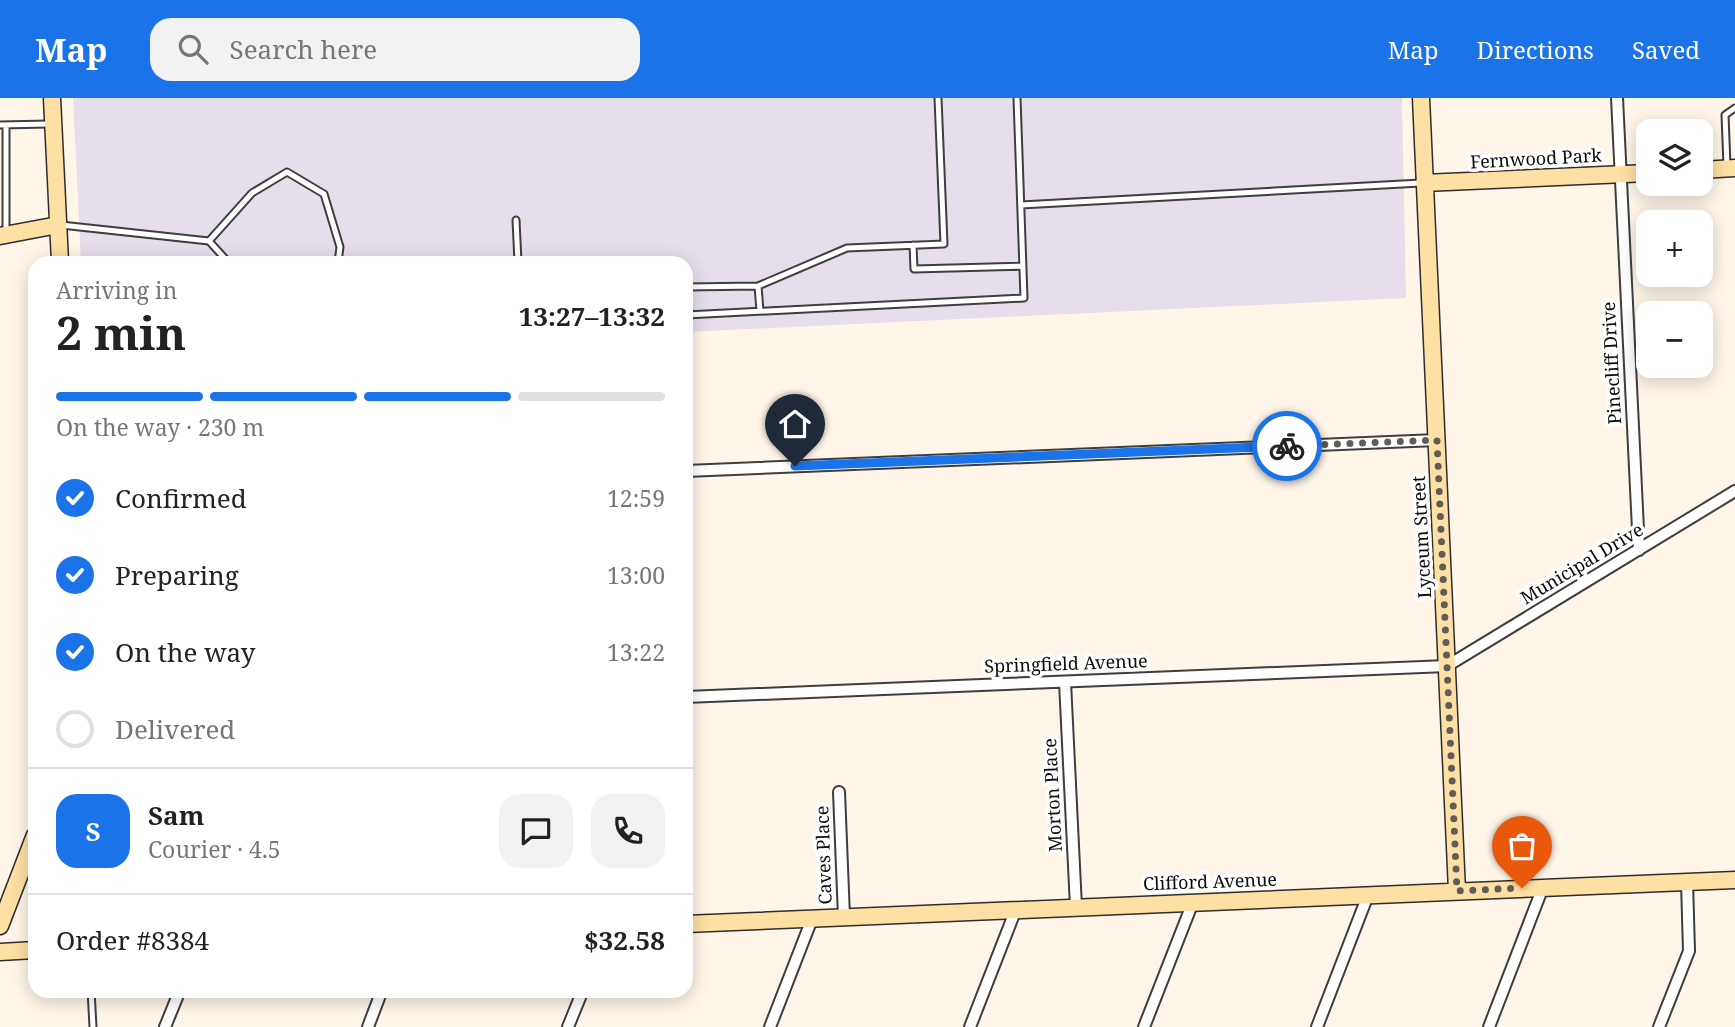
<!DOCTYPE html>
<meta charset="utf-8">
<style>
body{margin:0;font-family:"Noto Serif",serif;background:#f2f2f2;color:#222;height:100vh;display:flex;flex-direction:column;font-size:26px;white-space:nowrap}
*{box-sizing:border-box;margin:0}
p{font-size:23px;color:#767676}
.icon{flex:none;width:38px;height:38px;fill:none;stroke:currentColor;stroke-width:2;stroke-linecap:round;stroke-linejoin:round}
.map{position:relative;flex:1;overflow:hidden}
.sheet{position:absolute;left:28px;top:158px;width:665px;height:742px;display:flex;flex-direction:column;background:#fff;border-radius:21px;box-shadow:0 4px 18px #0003}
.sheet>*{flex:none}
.buttons{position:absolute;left:1636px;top:21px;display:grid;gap:14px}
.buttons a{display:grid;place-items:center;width:77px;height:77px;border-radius:14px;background:#fff;box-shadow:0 4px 18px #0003;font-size:35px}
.pin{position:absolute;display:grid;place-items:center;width:60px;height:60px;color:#fff;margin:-72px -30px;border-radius:50% 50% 50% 0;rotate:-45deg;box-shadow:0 0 7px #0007}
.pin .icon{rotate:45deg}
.courier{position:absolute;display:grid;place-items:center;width:70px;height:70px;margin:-35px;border:5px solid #1a73e8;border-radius:50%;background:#fff;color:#222;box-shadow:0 2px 9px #0007}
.headline em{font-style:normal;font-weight:700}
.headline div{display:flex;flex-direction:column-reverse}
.headline{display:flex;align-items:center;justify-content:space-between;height:119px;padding:0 28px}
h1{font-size:46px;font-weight:700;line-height:52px}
.bar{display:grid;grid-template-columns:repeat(4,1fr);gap:10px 7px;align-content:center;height:84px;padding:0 28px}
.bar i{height:9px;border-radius:5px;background:#e0e0e0}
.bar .selected{background:#1a73e8}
.bar p{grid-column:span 4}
.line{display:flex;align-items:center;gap:18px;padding:0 28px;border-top:2px solid #e0e0e0}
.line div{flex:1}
.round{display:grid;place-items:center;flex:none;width:74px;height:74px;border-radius:21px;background:#f2f2f2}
ol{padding:0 28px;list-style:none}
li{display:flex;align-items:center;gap:21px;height:77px}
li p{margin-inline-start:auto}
li .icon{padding:7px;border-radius:50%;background:#1a73e8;color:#fff;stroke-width:4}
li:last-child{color:#767676}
li i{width:38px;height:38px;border:4px solid #e0e0e0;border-radius:50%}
header{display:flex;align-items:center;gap:42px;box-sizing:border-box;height:98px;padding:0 35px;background:#1a73e8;color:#fff}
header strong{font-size:33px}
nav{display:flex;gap:38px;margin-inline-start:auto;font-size:24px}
.search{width:490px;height:63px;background:#f2f2f2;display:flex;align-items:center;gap:18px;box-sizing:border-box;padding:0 24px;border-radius:21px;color:#767676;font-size:26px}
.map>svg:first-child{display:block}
.industrial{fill:#e7deeb}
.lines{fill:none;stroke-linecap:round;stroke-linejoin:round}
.lane-casing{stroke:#3e3e3e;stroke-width:9}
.street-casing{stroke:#3e3e3e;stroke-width:14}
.secondary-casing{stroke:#2d2d2d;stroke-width:19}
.lane{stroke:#fff;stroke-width:5}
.street{stroke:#fff;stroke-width:10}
.secondary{stroke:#ffe0a4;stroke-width:16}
.done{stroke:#605d59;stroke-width:7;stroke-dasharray:0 12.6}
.route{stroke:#1a73e8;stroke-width:9}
.labels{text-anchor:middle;stroke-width:7;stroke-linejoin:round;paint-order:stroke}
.street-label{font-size:18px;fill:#0b0b0b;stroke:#fff}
</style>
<header>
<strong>Map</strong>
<div class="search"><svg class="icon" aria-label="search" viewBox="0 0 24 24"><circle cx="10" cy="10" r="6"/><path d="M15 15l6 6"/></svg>Search here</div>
<nav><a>Map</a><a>Directions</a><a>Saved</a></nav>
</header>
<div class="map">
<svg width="1735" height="929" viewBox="0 0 1735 929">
<rect width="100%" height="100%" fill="#fff6e9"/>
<path class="industrial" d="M73 0H1402L1406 200 686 234V164H81Z"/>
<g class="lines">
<defs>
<path id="lane" d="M0 27 49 26
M6 27V136
M1727 68 1725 17 1735 10
M1021 107 1421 85
M516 122 518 164
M61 127 209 143 228 164
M209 143 252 95 287 74 324 96 340 149 338 164
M913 147 914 171 1023 168
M686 189 758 188
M760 213 758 188 847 150 944 146 938 0
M686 217 1024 200 1017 0
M91 892 93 929"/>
<path id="street" d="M1617 0 1639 452
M686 373 1437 342
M1065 584 1076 809
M686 599 1447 568 1735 393
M839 694 844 819
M165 929 180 892
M368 929 382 892
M568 929 583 892
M770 929 812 821
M970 929 1016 811
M1144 929 1193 804
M1317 929 1368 797
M1489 929 1543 789
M1659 929 1689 853 1687 784"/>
<path id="secondary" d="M52 0 60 164
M1421 0 1457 793
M1701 72 1735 70
M1424 85 1648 75
M0 138 58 127
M686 826 1735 782
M0 828 35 737
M0 854 35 852"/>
</defs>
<use href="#lane" class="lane-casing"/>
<use href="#street" class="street-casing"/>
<use href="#secondary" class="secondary-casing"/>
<use href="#lane" class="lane"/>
<use href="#street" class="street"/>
<use href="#secondary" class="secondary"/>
</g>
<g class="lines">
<path class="done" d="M1287 348 1437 342 1457 793 1522 790"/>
<path class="route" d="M795 368 1287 348"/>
</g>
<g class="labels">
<g class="street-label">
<text transform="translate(1536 61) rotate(-3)" y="6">Fernwood Park</text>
<text transform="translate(1612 265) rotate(-93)" y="6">Pinecliff Drive</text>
<text transform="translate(1422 439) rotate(-93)" y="6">Lyceum Street</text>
<text transform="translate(1582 466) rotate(-31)" y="6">Municipal Drive</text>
<text transform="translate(1066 566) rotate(-2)" y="6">Springfield Avenue</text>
<text transform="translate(1053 697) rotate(-93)" y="6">Morton Place</text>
<text transform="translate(824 757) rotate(-92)" y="6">Caves Place</text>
<text transform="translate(1210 784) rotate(-2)" y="6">Clifford Avenue</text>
</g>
</g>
</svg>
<div class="buttons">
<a><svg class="icon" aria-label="layers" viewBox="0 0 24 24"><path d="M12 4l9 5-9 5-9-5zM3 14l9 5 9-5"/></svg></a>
<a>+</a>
<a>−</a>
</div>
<div class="pin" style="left:1522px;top:790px;background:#ea580c"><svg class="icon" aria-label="bag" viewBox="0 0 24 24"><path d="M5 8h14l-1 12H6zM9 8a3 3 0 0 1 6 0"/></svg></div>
<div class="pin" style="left:795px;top:368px;background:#1f2937"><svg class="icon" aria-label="home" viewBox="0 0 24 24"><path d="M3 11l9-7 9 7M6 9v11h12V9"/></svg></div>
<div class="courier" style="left:1287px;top:348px"><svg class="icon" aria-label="bike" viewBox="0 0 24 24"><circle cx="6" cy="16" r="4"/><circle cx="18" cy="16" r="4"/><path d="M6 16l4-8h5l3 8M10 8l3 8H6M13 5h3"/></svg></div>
<section class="sheet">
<div class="headline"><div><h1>2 min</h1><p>Arriving in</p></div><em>13:27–13:32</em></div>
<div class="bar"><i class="selected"></i><i class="selected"></i><i class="selected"></i><i></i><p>On the way · 230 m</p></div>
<ol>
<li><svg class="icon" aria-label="check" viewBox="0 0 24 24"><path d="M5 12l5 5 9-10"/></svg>Confirmed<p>12:59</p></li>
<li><svg class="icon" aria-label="check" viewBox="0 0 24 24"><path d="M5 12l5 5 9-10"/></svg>Preparing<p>13:00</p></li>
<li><svg class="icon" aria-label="check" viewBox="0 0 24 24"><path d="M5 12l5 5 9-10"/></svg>On the way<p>13:22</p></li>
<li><i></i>Delivered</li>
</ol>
<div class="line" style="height:126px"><b class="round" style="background:#1a73e8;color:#fff">S</b><div><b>Sam</b><p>Courier · 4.5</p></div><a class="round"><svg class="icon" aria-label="chat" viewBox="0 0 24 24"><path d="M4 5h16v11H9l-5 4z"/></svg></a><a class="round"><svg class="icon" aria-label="phone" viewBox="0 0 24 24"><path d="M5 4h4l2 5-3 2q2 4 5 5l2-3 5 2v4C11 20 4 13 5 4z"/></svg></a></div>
<div class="line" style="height:91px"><div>Order #8384</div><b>$32.58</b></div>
</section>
</div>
